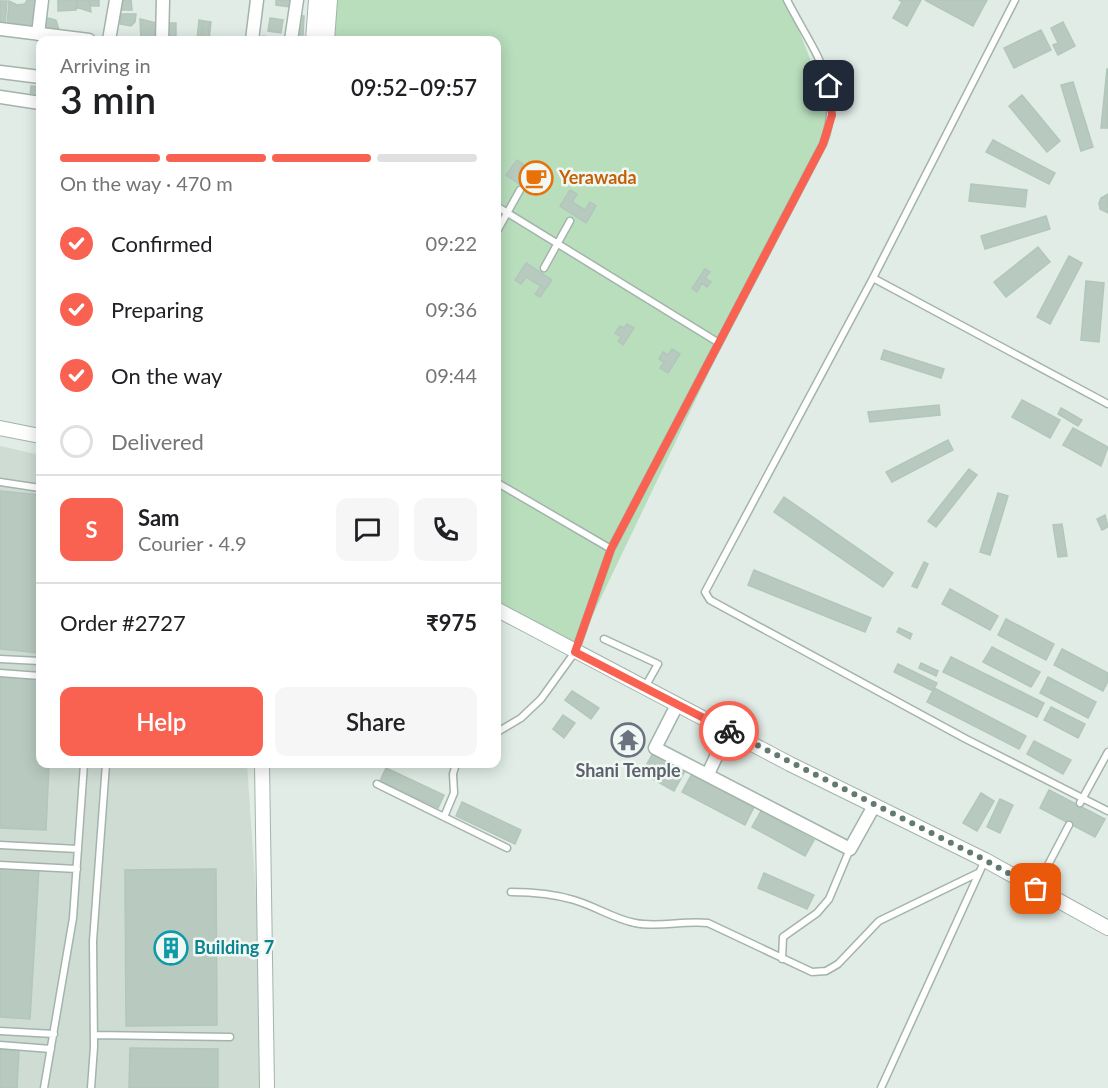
<!DOCTYPE html>
<meta charset="utf-8">
<style>
body{margin:0;font-family:Lato,sans-serif;background:#f6f6f6;color:#202124;height:100vh;display:flex;flex-direction:column;font-size:22px;white-space:nowrap}
*{box-sizing:border-box;margin:0}
p{font-size:20px;color:#757577}
.icon{flex:none;width:33px;height:33px;fill:none;stroke:currentColor;stroke-width:2;stroke-linecap:round;stroke-linejoin:round}
.map{position:relative;flex:1;overflow:hidden}
.panel{position:absolute;left:36px;top:36px;width:465px;height:732px;display:flex;flex-direction:column;background:#fff;border-radius:12px;box-shadow:0 3px 15px #0003}
.panel>*{flex:none}
.pin{position:absolute;display:grid;place-items:center;width:51px;height:51px;color:#fff;margin:-26px;border-radius:12px;box-shadow:0 3px 9px #0006}
.courier{position:absolute;display:grid;place-items:center;width:60px;height:60px;margin:-30px;border:4px solid #f96151;border-radius:50%;background:#fff;color:#222;box-shadow:0 2px 8px #0007}
.head em{font-style:normal;font-weight:600}
.head div{display:flex;flex-direction:column-reverse}
.head{display:flex;align-items:center;justify-content:space-between;height:102px;padding:0 24px}
h1{font-size:39px;font-weight:600;line-height:45px}
.bar{display:grid;grid-template-columns:repeat(4,1fr);gap:9px 6px;align-content:center;height:72px;padding:0 24px}
.bar i{height:8px;border-radius:4px;background:#e0e0e0}
.bar .selected{background:#f96151}
.bar p{grid-column:span 4}
.line{display:flex;align-items:center;gap:15px;padding:0 24px;border-top:2px solid #e0e0e0}
.line div{flex:1}
.round{display:grid;place-items:center;flex:none;width:63px;height:63px;border-radius:12px;background:#f6f6f6}
ol{padding:0 24px;list-style:none}
li{display:flex;align-items:center;gap:18px;height:66px}
li p{margin-inline-start:auto}
li .icon{padding:6px;border-radius:50%;background:#f96151;color:#fff;stroke-width:4}
li:last-child{color:#757577}
li i{width:33px;height:33px;border:3px solid #e0e0e0;border-radius:50%}
.action{display:flex;gap:12px;margin-top:auto;padding:12px 24px}
.action a{flex:1;height:69px;border-radius:12px;background:#f96151;color:#fff;font-size:24px;font-weight:600;line-height:69px;text-align:center}
.action a+a{background:#f6f6f6;color:#202124}
.map>svg:first-child{display:block}
.built{fill:#cedcd4}
.green{fill:#b8debc}
.building{fill:#b8cac0;stroke:#b2c6bb;stroke-width:1.5}
.lines{fill:none;stroke-linecap:round;stroke-linejoin:round}
.service-casing{stroke:#a3b4ab;stroke-width:9}
.minor-casing{stroke:#a3b4ab;stroke-width:15}
.tertiary-casing{stroke:#a3b4ab;stroke-width:16}
.service{stroke:#fff;stroke-width:6}
.minor{stroke:#fff;stroke-width:12}
.tertiary{stroke:#fff;stroke-width:14}
.done{stroke:#637a70;stroke-width:6;stroke-dasharray:0 10.8}
.route{stroke:#f96151;stroke-width:8}
.labels{text-anchor:middle;stroke-width:5;stroke-linejoin:round;paint-order:stroke}
.food-label{font-size:18px;font-weight:bold;fill:#c56008;stroke:#f1f8f3;text-anchor:start}
.worship-label{font-size:18px;font-weight:bold;fill:#5b616d;stroke:#f1f8f3}
.culture-label{font-size:18px;font-weight:bold;fill:#0d838f;stroke:#f1f8f3;text-anchor:start}
</style>
<div class="map">
<svg width="1108" height="1088" viewBox="0 0 1108 1088">
<rect width="100%" height="100%" fill="#e0ece5"/>
<path class="built" d="M0 446 40 455V764H247L266 1042 263 1088H0Z"/>
<path class="green" d="M322 0H787L832 115 575 652 497 611 496 40H316Z"/>
<path class="building" d="M27 0H38V31L7 27 9 1 17 5 25 4Z
M58 0H77L76 10 58 11Z
M77 0H89L91 12 76 7Z
M90 0H99V6H90Z
M118 0H131L132 10H118Z
M276 0H291L290 7 276 5Z
M899 0H921L907 26 893 18 902 2Z
M925 0H987L973 26Z
M0 1H7L5 25 0 24Z
M121 14H136L135 22 131 26 120 24Z
M299 15 304 16 303 35H297Z
M40 16 56 20 59 30 40 29Z
M270 18 283 20 281 33 268 31Z
M140 19 161 24V40H141Z
M199 20 210 22 208 40H197Z
M203 21 211 22 209 40H201Z
M1063 22 1075 46 1058 55 1053 45 1058 43 1051 28Z
M166 23H176V40H166Z
M1041 30 1051 50 1014 68 1004 48Z
M263 36 287 40H260Z
M1107 69H1108V128H1101Z
M1073 82 1093 147 1081 151 1061 85Z
M31 86 40 87V98L30 97Z
M1022 95 1060 141 1047 152 1009 106Z
M993 140 1055 173 1049 184 986 152Z
M517 160 523 164 518 171 532 181 537 174 542 178 532 193 506 175Z
M971 184 1027 190 1025 207 969 201Z
M570 190 577 194 572 202 585 210 590 202 596 206 586 223 560 206Z
M1108 194V213L1100 209 1099 203 1101 198Z
M1046 216 1050 229 985 249 981 236Z
M1038 247 1050 262 1006 297 994 282Z
M1069 256 1082 263 1050 324 1037 317Z
M526 263 552 280 540 297 535 294 541 286 526 277 521 284 515 280Z
M705 269 710 272 705 278 711 282 707 287 702 283 697 292 692 288Z
M1086 281 1104 283 1099 342 1081 340Z
M627 324 634 328 623 345 618 341 621 337 615 333 620 326 624 328Z
M672 349 680 354 668 373 660 368 664 362 659 359 663 352 668 355Z
M884 350 944 369 941 378 881 359Z
M1022 400 1060 420 1050 438 1012 417Z
M939 405 940 415 870 422 868 412Z
M1061 408 1082 420 1078 426 1058 414Z
M1073 428 1108 447 1101 466 1063 445Z
M948 440 953 450 892 482 886 472Z
M969 469 977 475 936 527 928 521Z
M0 491 40 495V653L0 649Z
M998 493 1008 496 990 555 980 552Z
M784 497 893 573 883 587 774 512Z
M1105 515 1108 527 1102 530 1097 519Z
M1062 524 1067 556 1058 557 1053 525Z
M924 562 928 564 917 588 912 586Z
M754 570 871 618 865 632 748 585Z
M950 589 998 616 990 630 942 604Z
M1006 619 1054 644 1046 660 998 635Z
M899 628 912 634 910 639 897 632Z
M992 647 1040 672 1031 687 983 662Z
M1062 649 1108 673V681L1103 691 1054 665Z
M951 657 1044 703 1037 717 943 672Z
M921 663 938 671 936 676 919 668Z
M898 664 937 683 933 691 894 672Z
M0 676 40 678V764H49L46 830 0 828Z
M1048 677 1096 702 1088 718 1040 693Z
M934 688 1026 736 1019 749 927 702Z
M572 691 599 708 591 719 565 700Z
M1051 707 1085 724 1078 738 1044 720Z
M563 715 575 723 564 738 553 729Z
M630 723 641 729 626 757 615 751Z
M1034 741 1071 760 1063 774 1027 754Z
M653 753 685 771 674 791 642 773Z
M386 768 444 795 438 808 380 781Z
M692 774 754 807 745 825 682 792Z
M1049 790 1105 819 1095 837 1040 808Z
M981 793 994 801 977 831 963 823Z
M1000 799 1013 805 1000 833 987 827Z
M462 802 521 830 515 844 456 816Z
M761 811 814 840 805 856 752 827Z
M0 866 39 868 30 1019 0 1017Z
M216 869 217 1025 126 1026 125 870Z
M764 873 814 895 807 909 758 888Z
M130 1048 218 1049V1088H129Z
M0 1049 19 1050 17 1088H0Z"/>
<g class="lines">
<defs>
<path id="service" d="M1015 0 873 278 705 592 710 600 966 739 1108 811
M498 207 719 343
M496 233 520 190
M544 268 570 221
M873 278 1108 404
M0 482 40 488
M496 482 611 549
M604 639 658 664 645 687
M0 659 40 661
M0 673 40 676
M496 733 521 718 541 699 575 652 611 549 823 144C846 85 812 50 787 0
M456 764 453 774 454 793 444 817 507 848
M377 784 444 817
M1080 803 1108 752
M0 845 78 849
M0 865 77 869
M1036 888 1069 825
M511 892C532 892 554 894 574 900 595 906 614 919 635 923 660 928 684 920 708 923L812 972 826 971 838 964 879 921 978 873
M782 959 783 937 817 913 829 899 850 849
M0 1031 54 1034
M94 1035 230 1037
M0 1045 51 1049
M44 1088 73 918 84 764
M91 1088 94 1047 93 941 106 764
M881 1088 985 860"/>
<path id="minor" d="M0 29 89 40
M38 34 42 0
M109 40 116 0
M162 40 163 0
M252 40 257 0
M291 40 297 0
M0 72 40 77
M0 97 40 103
M677 705 655 748 850 849 874 806
M708 774 728 731"/>
<path id="tertiary" d="M313 40 316 0
M327 40 330 0
M0 428 40 436
M496 609 790 764 985 860 1108 928
M262 764 267 1088"/>
</defs>
<use href="#service" class="service-casing"/>
<use href="#minor" class="minor-casing"/>
<use href="#tertiary" class="tertiary-casing"/>
<use href="#service" class="service"/>
<use href="#minor" class="minor"/>
<use href="#tertiary" class="tertiary"/>
</g>
<g class="lines">
<path class="done" d="M729 731 985 860 1036 889"/>
<path class="route" d="M729 731 575 652 611 549 823 144 832 115 829 86"/>
</g>
<defs>
<symbol id="cafe-ring" viewBox="-11 -11 22 22"><circle r="9.5" fill="#f1f8f3" stroke="#e8710a" stroke-width="1.5"/><path d="M-5.5-4.5H6V0H3Q3 3.5 0 3.5H-2.5Q-5.5 3.5-5.5 0ZM3-3.2v2h1.7v-2ZM-6 4.5H4V6H-6Z" fill="#e8710a"/></symbol>
<symbol id="temple-ring" viewBox="-11 -11 22 22"><circle r="9.5" fill="#f1f8f3" stroke="#6b7280" stroke-width="1.5"/><path d="M0-6L5-2H3V0L6.5 2.5H4V6H1.5V3h-3V6H-4V2.5H-6.5L-3 0V-2H-5Z" fill="#6b7280"/></symbol>
<symbol id="building-ring" viewBox="-11 -11 22 22"><circle r="9.5" fill="#f1f8f3" stroke="#0f9aa8" stroke-width="1.5"/><path d="M-4-6H4V6H1V3H-1V6H-4ZM-2.5-4.3h1.7v1.8h-1.7ZM.8-4.3h1.7v1.8H.8ZM-2.5-1h1.7V.8h-1.7ZM.8-1h1.7V.8H.8Z" fill="#0f9aa8"/></symbol>
</defs>
<g fill-rule="evenodd">
<use href="#cafe-ring" x="517" y="159" width="38" height="38"/>
<use href="#temple-ring" x="609" y="721" width="38" height="38"/>
<use href="#building-ring" x="152" y="929" width="38" height="38"/>
</g>
<g class="labels">
<g class="food-label">
<text x="559" y="184">Yerawada</text>
</g>
<g class="worship-label">
<text x="628" y="777">Shani Temple</text>
</g>
<g class="culture-label">
<text x="194" y="954">Building 7</text>
</g>
</g>
</svg>
<div class="pin" style="left:1036px;top:889px;background:#ea580c"><svg class="icon" aria-label="bag" viewBox="0 0 24 24"><path d="M5 8h14l-1 12H6zM9 8a3 3 0 0 1 6 0"/></svg></div>
<div class="pin" style="left:829px;top:86px;background:#1f2937"><svg class="icon" aria-label="home" viewBox="0 0 24 24"><path d="M3 11l9-7 9 7M6 9v11h12V9"/></svg></div>
<div class="courier" style="left:729px;top:731px"><svg class="icon" aria-label="bike" viewBox="0 0 24 24"><circle cx="6" cy="16" r="4"/><circle cx="18" cy="16" r="4"/><path d="M6 16l4-8h5l3 8M10 8l3 8H6M13 5h3"/></svg></div>
<section class="panel">
<div class="head"><div><h1>3 min</h1><p>Arriving in</p></div><em>09:52–09:57</em></div>
<div class="bar"><i class="selected"></i><i class="selected"></i><i class="selected"></i><i></i><p>On the way · 470 m</p></div>
<ol>
<li><svg class="icon" aria-label="check" viewBox="0 0 24 24"><path d="M5 12l5 5 9-10"/></svg>Confirmed<p>09:22</p></li>
<li><svg class="icon" aria-label="check" viewBox="0 0 24 24"><path d="M5 12l5 5 9-10"/></svg>Preparing<p>09:36</p></li>
<li><svg class="icon" aria-label="check" viewBox="0 0 24 24"><path d="M5 12l5 5 9-10"/></svg>On the way<p>09:44</p></li>
<li><i></i>Delivered</li>
</ol>
<div class="line" style="height:108px"><b class="round" style="background:#f96151;color:#fff">S</b><div><b>Sam</b><p>Courier · 4.9</p></div><a class="round"><svg class="icon" aria-label="chat" viewBox="0 0 24 24"><path d="M4 5h16v11H9l-5 4z"/></svg></a><a class="round"><svg class="icon" aria-label="phone" viewBox="0 0 24 24"><path d="M5 4h4l2 5-3 2q2 4 5 5l2-3 5 2v4C11 20 4 13 5 4z"/></svg></a></div>
<div class="line" style="height:78px"><div>Order #2727</div><b>₹975</b></div>
<div class="action"><a>Help</a><a>Share</a></div>
</section>
</div>
